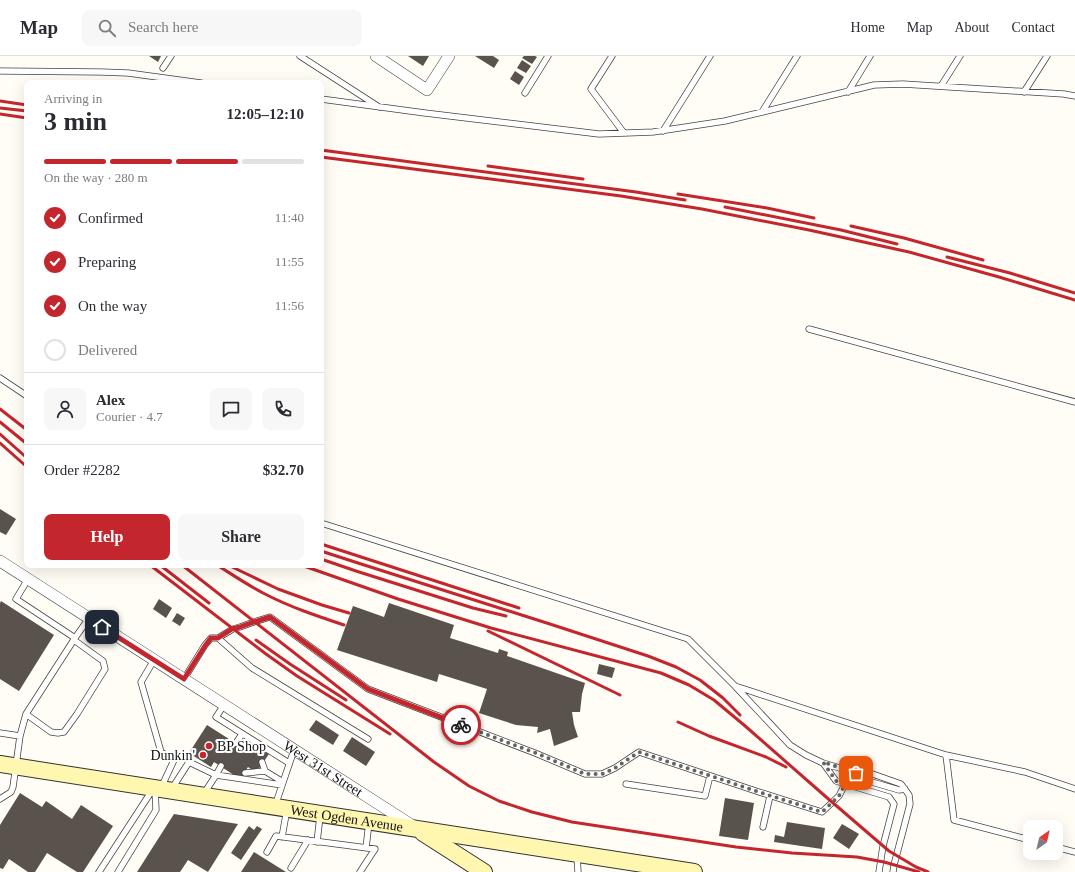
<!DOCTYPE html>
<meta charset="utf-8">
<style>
body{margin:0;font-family:Georgia,serif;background:#f7f7f7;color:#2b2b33;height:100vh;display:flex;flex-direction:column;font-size:15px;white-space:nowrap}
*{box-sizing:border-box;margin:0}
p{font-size:13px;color:#7c7c81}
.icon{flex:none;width:22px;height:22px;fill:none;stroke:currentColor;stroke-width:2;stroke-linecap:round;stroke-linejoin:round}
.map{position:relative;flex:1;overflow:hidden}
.sheet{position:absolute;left:24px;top:24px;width:300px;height:488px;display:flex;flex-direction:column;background:#fff;border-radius:8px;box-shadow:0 4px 16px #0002}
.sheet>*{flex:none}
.needle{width:26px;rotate:34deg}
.controls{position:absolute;left:1023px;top:764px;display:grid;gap:8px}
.controls a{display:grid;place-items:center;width:40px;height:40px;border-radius:8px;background:#fff;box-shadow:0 4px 16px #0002;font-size:20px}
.pin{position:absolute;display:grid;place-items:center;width:34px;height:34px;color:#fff;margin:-17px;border-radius:8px;box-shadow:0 2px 6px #0006}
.courier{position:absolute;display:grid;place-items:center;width:40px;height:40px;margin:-20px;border:3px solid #c4262e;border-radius:50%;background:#fff;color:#222;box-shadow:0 1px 5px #0007}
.headline em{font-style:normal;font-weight:800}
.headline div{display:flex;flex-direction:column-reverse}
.headline{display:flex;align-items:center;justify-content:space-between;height:68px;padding:0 20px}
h1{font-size:26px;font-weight:800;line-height:30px}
.bar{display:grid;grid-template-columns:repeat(4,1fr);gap:6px 4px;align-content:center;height:48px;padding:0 20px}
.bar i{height:5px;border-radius:3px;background:#e1e1e2}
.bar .active{background:#c4262e}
.bar p{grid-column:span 4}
.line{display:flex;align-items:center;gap:10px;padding:0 20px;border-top:1px solid #e1e1e2}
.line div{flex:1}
.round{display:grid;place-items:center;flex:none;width:42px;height:42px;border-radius:8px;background:#f7f7f7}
ol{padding:0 20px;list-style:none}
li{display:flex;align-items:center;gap:12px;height:44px}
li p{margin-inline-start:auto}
li .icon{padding:4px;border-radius:50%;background:#c4262e;color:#fff;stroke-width:4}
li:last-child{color:#7c7c81}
li i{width:22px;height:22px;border:2px solid #e1e1e2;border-radius:50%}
.cta{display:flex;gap:8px;margin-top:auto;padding:8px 20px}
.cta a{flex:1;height:46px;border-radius:8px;background:#c4262e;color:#fff;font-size:16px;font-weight:800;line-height:46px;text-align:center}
.cta a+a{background:#f7f7f7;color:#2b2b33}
header{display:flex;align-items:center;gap:24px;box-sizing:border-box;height:56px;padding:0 20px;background:#fff;border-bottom:1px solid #e1e1e2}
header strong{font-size:19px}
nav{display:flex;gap:22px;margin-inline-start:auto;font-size:14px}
.search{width:280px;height:36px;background:#f7f7f7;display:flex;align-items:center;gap:10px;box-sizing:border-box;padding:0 14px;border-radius:8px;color:#7c7c81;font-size:15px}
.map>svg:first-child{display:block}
.building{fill:#5a524d}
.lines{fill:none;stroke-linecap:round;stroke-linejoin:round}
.service-casing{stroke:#444;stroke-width:7}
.minor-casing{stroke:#444;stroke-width:12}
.secondary-casing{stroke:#333;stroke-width:18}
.service{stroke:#fff;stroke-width:5.5}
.minor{stroke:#fff;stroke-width:11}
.secondary{stroke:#fff6b0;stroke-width:16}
.rail{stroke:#c4262e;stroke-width:3}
.done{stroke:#646461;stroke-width:4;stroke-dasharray:0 7.2}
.route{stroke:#c4262e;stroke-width:5}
.poi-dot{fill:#c4262e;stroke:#fff;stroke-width:1.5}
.labels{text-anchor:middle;stroke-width:4;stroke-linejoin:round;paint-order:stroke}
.poi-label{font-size:14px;fill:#111;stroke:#fff;text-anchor:start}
.street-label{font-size:14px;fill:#111;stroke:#fff}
</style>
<header>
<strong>Map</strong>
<div class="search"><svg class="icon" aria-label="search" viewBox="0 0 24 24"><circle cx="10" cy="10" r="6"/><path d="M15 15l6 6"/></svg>Search here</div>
<nav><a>Home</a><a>Map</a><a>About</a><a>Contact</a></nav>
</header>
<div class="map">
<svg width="1075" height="816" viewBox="0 0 1075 816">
<rect width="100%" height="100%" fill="#fffdf5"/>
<path class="building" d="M149 0H161L158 6Z
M408 0H429L423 10Z
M475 0H493L499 4 494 12Z
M524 0H535L537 1 532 8 522 2Z
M522 4 531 10 526 17 517 12Z
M515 15 524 21 519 29 510 23Z
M0 453 16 463 6 479 0 476Z
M159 543 172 552 166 562 153 553Z
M1 545 54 579 19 635 0 623V547Z
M389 547 454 569 450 582 498 597 499 593 508 596 507 600 585 627 582 638 580 656H572L574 669 578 681 554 690 550 673 537 677 538 671 516 669 479 657 487 633 439 618 437 626 337 594 353 550 384 561Z
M177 557 185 562 180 570 172 565Z
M599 608 615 612 612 622 597 618Z
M316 664 339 679 333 689 309 674Z
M207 669 240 690 245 683 269 698 256 717 248 711 240 723 214 706 211 711 189 697Z
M352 681 375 696 366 710 343 695Z
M20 737 42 751 46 745 72 763 81 749 113 770 83 816H77L47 797 35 816H28L9 803 3 813 0 812V769Z
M725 742 754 747 748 784 719 780Z
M174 758 238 768 208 816 188 804 180 816H137Z
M787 766 825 772 822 793 774 786 775 779 784 781Z
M842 768 859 778 849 793 833 782Z
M249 770 254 774 257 770 262 773 241 804 231 797Z
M254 796 286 816H241Z"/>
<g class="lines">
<defs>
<path id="service" d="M300 0 379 51
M612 0 591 33 624 77
M163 12 171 0
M0 15 101 16 128 17 201 27
M941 30 960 0
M848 36 870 0
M1024 36 1047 0
M525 37 548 0
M321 43 425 57 599 78 653 76 725 65 874 29 903 28 1064 38 1075 40
M762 56 797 0
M663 75 710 0
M809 273 1075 346
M0 322 27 340
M321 467 688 583 735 630
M28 523 16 543 75 582 89 562
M218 582 233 573 240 571 254 566 270 561 368 633 535 697 585 718H602L615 712 639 696 759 736 822 756 839 740 845 728
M154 604 141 626 161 696 174 704 161 732
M184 623 205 589 211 582H218L252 612 368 683
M224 649 216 661 289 707
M26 658 51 676 58 677 64 676 77 658 105 613 103 605 74 584
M0 677 20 680 13 731 11 736 0 743
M20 680 26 658 75 582
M236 687 242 678
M946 699 954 764 1030 784
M262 706 265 715
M823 707 806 699 790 689 735 630 946 699 1025 716 1075 733
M221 710 216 719 282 729
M245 717 265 715 283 726
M856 717 823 707 836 725 889 741 894 748 883 790 879 816
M626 728 705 740 710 720
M171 734 189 706 216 719 203 739
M275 750 294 694
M763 771 770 740
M282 781 287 753
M317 786 320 760
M1056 791 1075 796
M366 792 369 766
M267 796 276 780 375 793 360 816
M577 800 578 816
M291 812 308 784
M99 816 153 733
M118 816 156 754 155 733
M893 816 894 809 910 748 909 739 901 728 867 716 856 717 865 724 899 734 905 733"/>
<g id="minor">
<path d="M376 0 427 34 449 0"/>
<path id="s1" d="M0 505 413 770"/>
</g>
<g id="secondary">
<path id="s2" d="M0 708 694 816"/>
<path d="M423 777 484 816"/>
</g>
</defs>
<use href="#service" class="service-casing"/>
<use href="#minor" class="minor-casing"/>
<use href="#secondary" class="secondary-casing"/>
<use href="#service" class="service"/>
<use href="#minor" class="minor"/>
<use href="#secondary" class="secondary"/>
<path class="rail" d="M0 45 27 49
M0 52 27 55
M0 58 27 62
M321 94 636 136 685 144
M321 101 621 140 702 153 809 174 909 196 999 221 1075 244
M488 110 583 123
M678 138 767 152 814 162
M725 151 841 174 897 188
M851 170 904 182 983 204
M947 201 1010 217 1075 237
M0 353 27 374
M0 366 27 388
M0 378 27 402
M0 387 27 411
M321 488 519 552
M321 495 358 507 553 569 648 600 676 611 700 624 723 642 740 659
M321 503 356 515 473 552 506 560
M150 509 266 598 297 620 390 678
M160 509 209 547
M182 509 434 706 469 730 499 745 532 756 572 766 736 791 792 797 857 801 884 806 919 816
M217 509C233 519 249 530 265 538 290 551 317 560 344 569
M228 509 278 533 322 549 349 557
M301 509 398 543 491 572 661 617 689 629 714 644 744 669 825 740 889 795 916 811 928 816
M488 575 620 639
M256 584 290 608 346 644
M678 666 709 680 766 701 786 711"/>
</g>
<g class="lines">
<path class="done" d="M461 669 536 697 585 718H602L615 712 639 696 759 736 822 756 839 740 845 728 836 725 823 706 856 717"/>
<path class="route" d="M102 571 184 623 205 590 211 582H218L232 573 240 571 254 566 270 561 368 633 461 669"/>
</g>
<g class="poi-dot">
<circle cx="209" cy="690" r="4"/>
<circle cx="203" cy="699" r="4"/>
</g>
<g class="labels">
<g class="poi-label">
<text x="217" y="695">BP Shop</text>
<text x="195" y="704" text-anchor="end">Dunkin'</text>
</g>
<g class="street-label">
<text dy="5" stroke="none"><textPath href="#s1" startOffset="384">West 31st Street</textPath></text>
<text dy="5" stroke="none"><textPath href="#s2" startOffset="351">West Ogden Avenue</textPath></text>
</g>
</g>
</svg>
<div class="controls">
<a><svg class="needle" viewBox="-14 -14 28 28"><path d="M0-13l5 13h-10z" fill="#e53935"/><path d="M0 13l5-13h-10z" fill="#7c7c81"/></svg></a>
</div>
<div class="pin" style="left:856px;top:717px;background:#ea580c"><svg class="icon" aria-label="bag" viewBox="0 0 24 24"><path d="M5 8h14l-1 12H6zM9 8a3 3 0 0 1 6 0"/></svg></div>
<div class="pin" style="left:102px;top:571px;background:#1f2937"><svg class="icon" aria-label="home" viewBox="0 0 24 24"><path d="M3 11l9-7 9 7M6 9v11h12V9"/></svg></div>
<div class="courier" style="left:461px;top:669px"><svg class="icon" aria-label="bike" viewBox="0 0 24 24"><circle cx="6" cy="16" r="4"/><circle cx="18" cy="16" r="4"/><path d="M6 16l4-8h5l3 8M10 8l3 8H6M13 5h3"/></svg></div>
<section class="sheet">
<div class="headline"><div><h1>3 min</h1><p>Arriving in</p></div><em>12:05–12:10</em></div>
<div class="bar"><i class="active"></i><i class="active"></i><i class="active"></i><i></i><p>On the way · 280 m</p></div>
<ol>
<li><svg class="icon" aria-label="check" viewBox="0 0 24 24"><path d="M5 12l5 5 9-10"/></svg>Confirmed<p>11:40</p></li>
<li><svg class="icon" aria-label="check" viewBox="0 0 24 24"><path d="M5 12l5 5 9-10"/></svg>Preparing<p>11:55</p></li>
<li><svg class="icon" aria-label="check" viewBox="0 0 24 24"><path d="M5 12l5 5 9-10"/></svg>On the way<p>11:56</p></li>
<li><i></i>Delivered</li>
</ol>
<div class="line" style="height:72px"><a class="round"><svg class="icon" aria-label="person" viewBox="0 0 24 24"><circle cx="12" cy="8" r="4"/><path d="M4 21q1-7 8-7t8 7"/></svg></a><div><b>Alex</b><p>Courier · 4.7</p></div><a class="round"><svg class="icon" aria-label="chat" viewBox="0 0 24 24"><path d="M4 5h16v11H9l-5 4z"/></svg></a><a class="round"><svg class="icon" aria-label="phone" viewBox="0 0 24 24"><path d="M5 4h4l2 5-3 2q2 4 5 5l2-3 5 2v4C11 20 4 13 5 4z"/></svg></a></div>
<div class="line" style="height:52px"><div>Order #2282</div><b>$32.70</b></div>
<div class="cta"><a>Help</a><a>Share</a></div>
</section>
</div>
